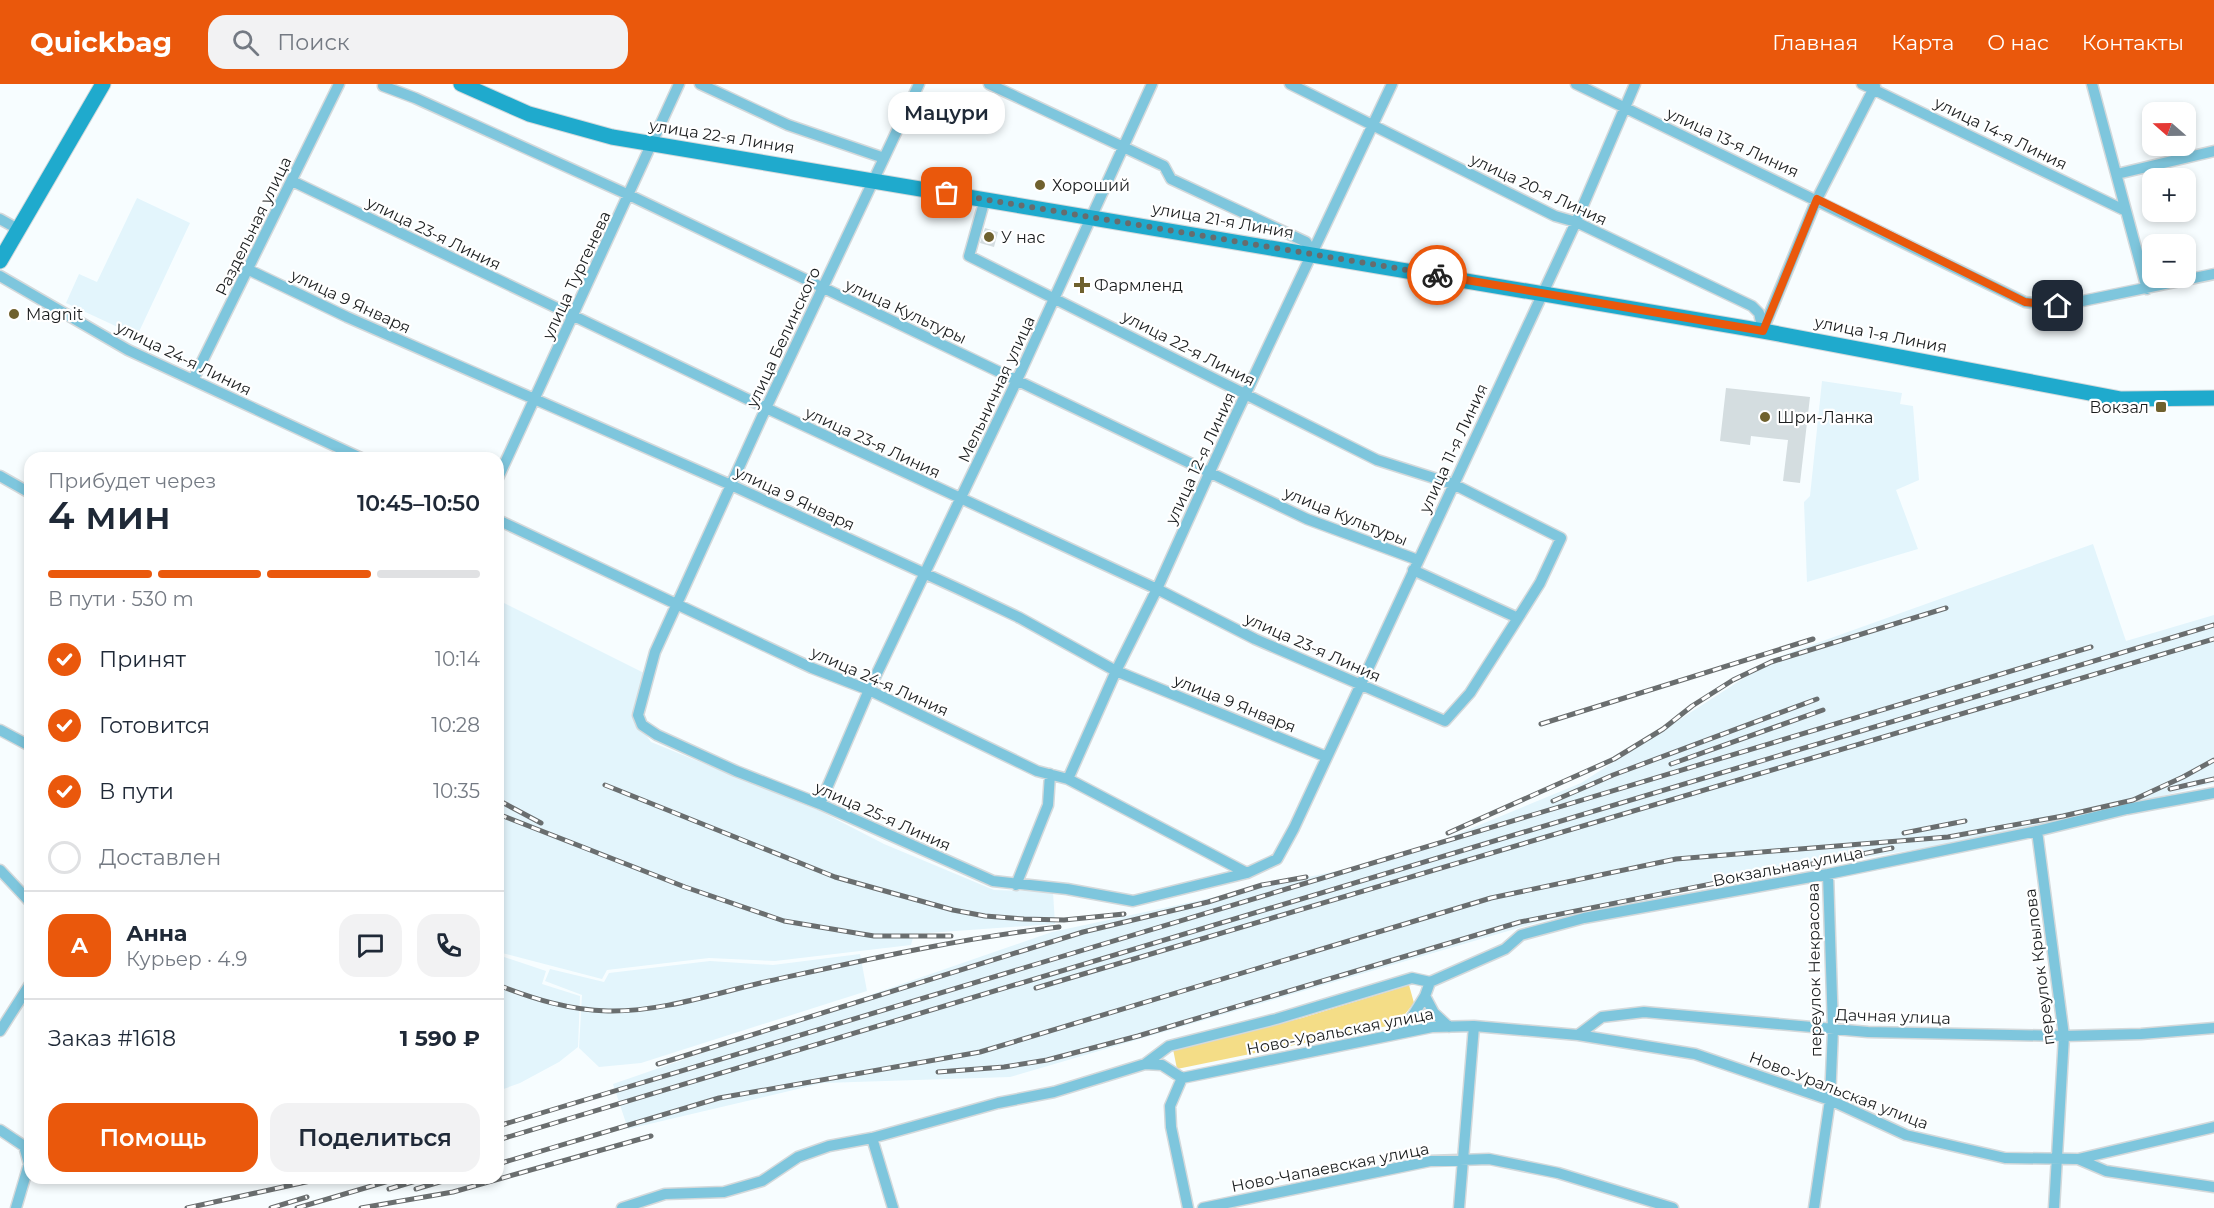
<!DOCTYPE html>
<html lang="ru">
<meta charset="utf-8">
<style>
body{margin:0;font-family:Montserrat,sans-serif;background:#f2f2f3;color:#1f2937;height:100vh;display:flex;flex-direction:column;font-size:22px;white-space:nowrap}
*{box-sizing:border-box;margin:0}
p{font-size:20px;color:#747a83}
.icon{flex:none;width:33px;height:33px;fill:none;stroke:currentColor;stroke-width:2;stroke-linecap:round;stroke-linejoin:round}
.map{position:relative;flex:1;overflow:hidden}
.side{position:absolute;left:24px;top:368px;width:480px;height:732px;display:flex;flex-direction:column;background:#fff;border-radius:18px;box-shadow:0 3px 9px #0003}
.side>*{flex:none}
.needle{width:39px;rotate:290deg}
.controls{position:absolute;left:2142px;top:18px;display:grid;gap:12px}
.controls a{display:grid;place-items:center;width:54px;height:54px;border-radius:12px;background:#fff;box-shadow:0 3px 9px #0003;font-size:30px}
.pin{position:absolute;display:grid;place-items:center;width:51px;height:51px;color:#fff;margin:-26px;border-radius:12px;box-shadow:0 3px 9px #0006}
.courier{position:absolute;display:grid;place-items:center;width:60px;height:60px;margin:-30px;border:4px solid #ea580c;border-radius:50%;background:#fff;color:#222;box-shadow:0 2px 8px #0007}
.bubble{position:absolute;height:42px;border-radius:18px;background:#fff;box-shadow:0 3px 9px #0003;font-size:20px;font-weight:600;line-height:42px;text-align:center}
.summary em{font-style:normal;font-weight:600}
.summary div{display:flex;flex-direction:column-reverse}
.summary{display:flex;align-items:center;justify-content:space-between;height:102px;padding:0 24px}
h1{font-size:39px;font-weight:600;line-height:45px}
.bar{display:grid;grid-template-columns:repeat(4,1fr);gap:9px 6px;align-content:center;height:72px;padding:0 24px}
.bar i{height:8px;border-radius:4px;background:#e0e1e3}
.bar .on{background:#ea580c}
.bar p{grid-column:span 4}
.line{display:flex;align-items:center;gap:15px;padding:0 24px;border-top:2px solid #e0e1e3}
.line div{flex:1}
.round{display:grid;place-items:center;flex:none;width:63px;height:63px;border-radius:18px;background:#f2f2f3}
ol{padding:0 24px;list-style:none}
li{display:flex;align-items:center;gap:18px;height:66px}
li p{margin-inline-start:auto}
li .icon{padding:6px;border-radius:50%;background:#ea580c;color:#fff;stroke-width:4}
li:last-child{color:#747a83}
li i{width:33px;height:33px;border:3px solid #e0e1e3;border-radius:50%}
.button{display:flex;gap:12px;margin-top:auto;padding:12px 24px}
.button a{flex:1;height:69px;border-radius:18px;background:#ea580c;color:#fff;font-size:24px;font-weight:600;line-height:69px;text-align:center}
.button a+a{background:#f2f2f3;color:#1f2937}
header{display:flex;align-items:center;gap:36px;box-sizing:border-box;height:84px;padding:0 30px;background:#ea580c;color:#fff}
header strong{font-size:28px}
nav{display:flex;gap:33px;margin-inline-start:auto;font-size:21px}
.search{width:420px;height:54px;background:#f2f2f3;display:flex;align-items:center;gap:15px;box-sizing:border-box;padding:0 21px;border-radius:18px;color:#747a83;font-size:22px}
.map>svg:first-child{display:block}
.built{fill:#e3f5fc}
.green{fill:#f4dd87}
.building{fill:#d4dde0}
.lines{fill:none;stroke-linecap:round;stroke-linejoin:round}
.minor-casing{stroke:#d4d9db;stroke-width:13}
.secondary-casing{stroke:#d4d9db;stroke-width:17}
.minor{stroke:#7ec6dd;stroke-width:10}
.secondary{stroke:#1faacd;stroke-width:15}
.rail-casing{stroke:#6a6e6f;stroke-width:5}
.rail{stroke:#fff;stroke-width:3;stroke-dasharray:9;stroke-linecap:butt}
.done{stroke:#686c6d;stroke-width:6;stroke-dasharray:0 10.8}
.route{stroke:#ea580c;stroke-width:8}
.poi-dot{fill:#6f612e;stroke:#fff;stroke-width:2}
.labels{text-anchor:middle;stroke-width:4.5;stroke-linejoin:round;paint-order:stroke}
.street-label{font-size:16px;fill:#1b1e1f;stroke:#fff}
.poi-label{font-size:16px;fill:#1b1e1f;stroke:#fff;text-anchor:start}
</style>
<header>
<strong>Quickbag</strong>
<div class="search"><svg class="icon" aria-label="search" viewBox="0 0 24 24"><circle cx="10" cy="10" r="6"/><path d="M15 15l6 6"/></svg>Поиск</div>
<nav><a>Главная</a><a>Карта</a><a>О нас</a><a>Контакты</a></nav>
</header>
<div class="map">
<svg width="2214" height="1124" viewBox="0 0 2214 1124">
<rect width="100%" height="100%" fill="#f7fdff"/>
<path class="built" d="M137 114 190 139 137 252 66 219 79 190 97 198Z
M1822 297 1902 309 1900 320 1913 322 1919 396 1896 406 1918 465 1807 498 1804 418 1810 412Z
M2093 460 2126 557 2214 531V699L1999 753 1808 782 1539 838 1010 993 823 999 628 1045 613 1000 1052 848 1402 773 1581 699 1775 574Z
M498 516 644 589 641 617 631 630 651 658 818 726 884 760 994 806 1053 808 1055 840 914 850 911 861 775 877 709 874 607 886 602 895 498 868Z
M860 870 867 907 641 979 599 983 579 964 582 911 545 897 550 885 604 898 609 889 710 877 773 881Z
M498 871 546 887 542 900 580 912 578 963 559 978 520 999 498 1007Z"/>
<path class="green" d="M1409 901 1414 919 1397 940 1177 985 1173 965 1302 934Z"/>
<path class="building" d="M985 144 998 148 994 163 980 159Z
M1726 304 1810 313 1800 399 1783 397 1788 356 1751 352 1750 361 1720 357Z"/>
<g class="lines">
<defs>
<path id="minor" d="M700 0 788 41 884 74
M919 0 766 324 655 568 638 631 642 641 657 651 736 687 820 720 993 797 1067 805 1133 817 1247 789 1277 775 1294 744 1576 138 1635 0
M989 0 1164 82 1171 95 1306 158 1314 170
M1290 0 1555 132 1576 138 1752 222 1759 229 1763 247
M1576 0 2025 218 2058 222 2214 190
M1862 0 2126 127
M2092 0 2147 205
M383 2 415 14 629 111 1307 435 1418 476
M2117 90 2214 67
M292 97 766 324 1157 505 1255 555 1445 637 1470 609 1518 534 1413 486
M985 115 969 172 1377 376 1453 400 1561 454 1540 499 1518 534
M0 135 18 145
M249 186 347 233 731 401 961 506 1018 533 1116 587 1327 673
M0 192 128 266 361 374
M1763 246 1817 115 1875 2
M193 296 339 0
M0 392 30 409
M498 394 679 0
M498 436 812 584 869 606 1037 687 1068 695 1247 789
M0 646 30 662
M1068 695 1116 587 1157 505 1231 341 1392 0
M820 720 869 606 1017 296 1152 0
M2037 747 2064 952 2054 1124
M0 786 30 818
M1016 801 1048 721 1050 690
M1449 943 1434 929 1425 912 1430 898 1505 865 1521 851 1584 834 1828 790 2037 747 2127 725 2214 709
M0 947 30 900
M1402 949 1425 912
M1578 951 1602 933 1644 928 1868 948 2064 952 2141 950 2214 944
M1145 980 1169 962 1276 935 1412 894 1430 898
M1182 994 1170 1022 1171 1043 1188 1124
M0 1046 24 1062 29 1080 16 1124
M872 1054 893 1124
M2078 1075 2214 1043
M622 1124 665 1110 724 1108 762 1097 798 1073 829 1062 872 1054 998 1019 1054 1008 1145 980 1162 981 1182 994 1432 943 1474 942 1578 951 1695 970 1830 1016 1906 1051 2005 1074 2078 1075 2106 1087 2214 1103
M1203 1124 1430 1077 1489 1075 1558 1089 1673 1124
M1459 1124 1474 942
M1814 1124 1830 1016 1833 945 1828 790"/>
<path id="secondary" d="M461 0 529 30 612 53 1763 247 2121 315 2214 314
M0 177 103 0"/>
</defs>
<use href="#minor" class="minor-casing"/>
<use href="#secondary" class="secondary-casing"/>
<use href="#minor" class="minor"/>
<use href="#secondary" class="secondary"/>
<defs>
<path id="rail" d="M1541 640 1813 555
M1671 680 1823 626
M605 701 835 793 953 826 985 832 1024 835 1064 836 1124 830
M2170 705 2214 695
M498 716 541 739
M1553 717 1613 691 1817 615
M498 730 685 803 784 837 874 852H951
M1448 749 1614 675 1663 645 1692 622 1733 596 1771 578 1946 524
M1904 749 1965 737
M498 901C534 915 569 926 608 927 662 928 716 909 769 897 865 876 961 854 1059 843
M1036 904 2214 555
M658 980 1083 848 1208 818 1262 801 1306 793
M938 988 1004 983 1047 976 1138 952 1520 838 1892 764
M498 1042 2091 563
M498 1056 2214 541
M498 1080 719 1014 980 968 1491 814 1676 775 1948 753 2063 732 2133 716 2183 693 2214 676
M389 1105 426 1094
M416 1105 453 1094
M187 1124 324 1094
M271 1124 307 1113
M297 1124 399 1094
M361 1124 453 1108 651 1052"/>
</defs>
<use href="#rail" class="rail-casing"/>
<use href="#rail" class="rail"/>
</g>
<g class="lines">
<path class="done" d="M947 109 1437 191"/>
<path class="route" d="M1437 191 1763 247 1817 115 2025 218 2058 222"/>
</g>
<g class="poi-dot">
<circle cx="1040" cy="101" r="6"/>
<circle cx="989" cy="153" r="6"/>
<path d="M1079 192h6v6h6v6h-6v6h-6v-6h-6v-6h6z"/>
<circle cx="14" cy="230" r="6"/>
<rect x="2155" y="317" width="12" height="12" rx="3"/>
<circle cx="1765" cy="333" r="6"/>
</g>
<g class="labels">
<g class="street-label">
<text transform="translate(2001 49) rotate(26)" y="6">улица 14-я Линия</text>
<text transform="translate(722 52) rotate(9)" y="6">улица 22-я Линия</text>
<text transform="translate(1733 58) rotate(25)" y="6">улица 13-я Линия</text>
<text transform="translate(1539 105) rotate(25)" y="6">улица 20-я Линия</text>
<text transform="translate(1223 136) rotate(10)" y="6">улица 21-я Линия</text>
<text transform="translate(253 142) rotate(-64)" y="6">Раздельная улица</text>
<text transform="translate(434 149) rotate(26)" y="6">улица 23-я Линия</text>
<text transform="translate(576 191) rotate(-65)" y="6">улица Тургенева</text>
<text transform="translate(351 217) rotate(25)" y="6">улица 9 Января</text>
<text transform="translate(906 227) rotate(25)" y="6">улица Культуры</text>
<text transform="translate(1881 250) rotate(11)" y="6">улица 1-я Линия</text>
<text transform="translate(783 253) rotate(-65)" y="6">улица Белинского</text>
<text transform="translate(1189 264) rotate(27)" y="6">улица 22-я Линия</text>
<text transform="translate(184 274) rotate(26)" y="6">улица 24-я Линия</text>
<text transform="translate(996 305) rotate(-65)" y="6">Мельничная улица</text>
<text transform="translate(873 358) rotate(25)" y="6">улица 23-я Линия</text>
<text transform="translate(1453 364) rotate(-65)" y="6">улица 11-я Линия</text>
<text transform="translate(1200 374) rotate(-65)" y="6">улица 12-я Линия</text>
<text transform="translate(795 414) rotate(25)" y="6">улица 9 Января</text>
<text transform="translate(1346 432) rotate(22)" y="6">улица Культуры</text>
<text transform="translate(1313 563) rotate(24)" y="6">улица 23-я Линия</text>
<text transform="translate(880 597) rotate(24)" y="6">улица 24-я Линия</text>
<text transform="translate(1235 619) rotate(22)" y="6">улица 9 Января</text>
<text transform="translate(883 732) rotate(24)" y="6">улица 25-я Линия</text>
<text transform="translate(1788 782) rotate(-11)" y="6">Вокзальная улица</text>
<text transform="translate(2039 883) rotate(-97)" y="6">переулок Крылова</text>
<text transform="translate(1814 886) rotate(-91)" y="6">переулок Некрасова</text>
<text transform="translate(1893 932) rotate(2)" y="6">Дачная улица</text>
<text transform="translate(1340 947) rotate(-11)" y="6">Ново-Уральская улица</text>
<text transform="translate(1839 1006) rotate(21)" y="6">Ново-Уральская улица</text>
<text transform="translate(1330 1083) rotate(-11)" y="6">Ново-Чапаевская улица</text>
</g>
<g class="poi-label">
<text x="1052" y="107">Хороший</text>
<text x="1001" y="159">У нас</text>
<text x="1094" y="207">Фармленд</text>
<text x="26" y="236">Magnit</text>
<text x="2149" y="329" text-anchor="end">Вокзал</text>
<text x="1777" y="339">Шри-Ланка</text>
</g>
</g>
</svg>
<div class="controls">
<a><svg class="needle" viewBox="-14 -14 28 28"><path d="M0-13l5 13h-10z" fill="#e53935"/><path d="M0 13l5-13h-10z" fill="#747a83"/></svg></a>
<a>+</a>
<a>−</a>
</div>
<div class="pin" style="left:947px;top:109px;background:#ea580c"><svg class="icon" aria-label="bag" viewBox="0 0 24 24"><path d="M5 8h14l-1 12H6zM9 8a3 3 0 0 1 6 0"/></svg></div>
<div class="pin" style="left:2058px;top:222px;background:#1f2937"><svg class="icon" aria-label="home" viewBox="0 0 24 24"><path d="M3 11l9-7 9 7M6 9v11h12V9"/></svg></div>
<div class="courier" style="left:1437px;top:191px"><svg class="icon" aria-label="bike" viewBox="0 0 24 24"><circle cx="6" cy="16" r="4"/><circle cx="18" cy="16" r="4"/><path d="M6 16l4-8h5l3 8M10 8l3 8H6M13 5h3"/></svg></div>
<div class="bubble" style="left:888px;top:8px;width:117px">Мацури</div>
<section class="side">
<div class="summary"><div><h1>4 мин</h1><p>Прибудет через</p></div><em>10:45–10:50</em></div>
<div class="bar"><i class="on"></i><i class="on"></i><i class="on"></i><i></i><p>В пути · 530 m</p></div>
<ol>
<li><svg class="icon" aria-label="check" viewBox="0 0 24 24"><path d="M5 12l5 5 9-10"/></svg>Принят<p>10:14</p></li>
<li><svg class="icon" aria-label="check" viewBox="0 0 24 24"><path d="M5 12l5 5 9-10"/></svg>Готовится<p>10:28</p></li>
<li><svg class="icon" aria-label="check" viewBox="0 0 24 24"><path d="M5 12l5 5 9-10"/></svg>В пути<p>10:35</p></li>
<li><i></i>Доставлен</li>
</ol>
<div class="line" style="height:108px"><b class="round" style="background:#ea580c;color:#fff">А</b><div><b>Анна</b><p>Курьер · 4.9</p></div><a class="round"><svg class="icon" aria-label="chat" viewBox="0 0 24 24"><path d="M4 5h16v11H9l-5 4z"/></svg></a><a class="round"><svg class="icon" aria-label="phone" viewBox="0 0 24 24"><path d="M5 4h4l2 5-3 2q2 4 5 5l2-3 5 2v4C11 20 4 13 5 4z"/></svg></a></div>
<div class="line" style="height:78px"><div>Заказ #1618</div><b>1 590 ₽</b></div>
<div class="button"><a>Помощь</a><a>Поделиться</a></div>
</section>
</div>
